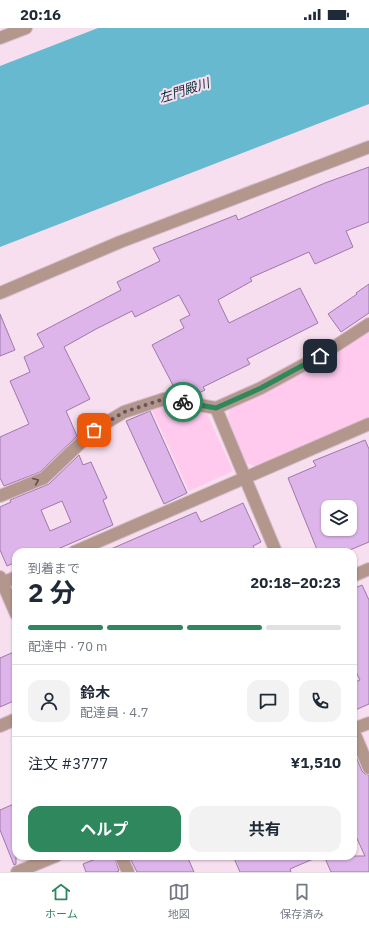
<!DOCTYPE html>
<html lang="ja">
<meta charset="utf-8">
<style>
body{margin:0;font-family:"IBM Plex Sans","Noto Sans JP",sans-serif;background:#f2f2f3;color:#1f2937;height:100vh;display:flex;flex-direction:column;font-size:15px;white-space:nowrap}
*{box-sizing:border-box;margin:0}
p{font-size:13px;color:#747a83}
.icon{flex:none;width:22px;height:22px;fill:none;stroke:currentColor;stroke-width:2;stroke-linecap:round;stroke-linejoin:round}
.map{position:relative;flex:1;overflow:hidden}
.side{position:absolute;left:12px;top:520px;width:345px;height:312px;display:flex;flex-direction:column;background:#fff;border-radius:12px;box-shadow:0 1px 3px #0004}
.side>*{flex:none}
.buttons{position:absolute;left:321px;top:472px;display:grid;gap:8px}
.buttons a{display:grid;place-items:center;width:36px;height:36px;border-radius:8px;background:#fff;box-shadow:0 1px 3px #0004;font-size:20px}
.pin{position:absolute;display:grid;place-items:center;width:34px;height:34px;color:#fff;margin:-17px;border-radius:8px;box-shadow:0 2px 6px #0006}
.courier{position:absolute;display:grid;place-items:center;width:40px;height:40px;margin:-20px;border:3px solid #2f885d;border-radius:50%;background:#fff;color:#222;box-shadow:0 1px 5px #0007}
.headline em{font-style:normal;font-weight:700}
.headline div{display:flex;flex-direction:column-reverse}
.headline{display:flex;align-items:center;justify-content:space-between;height:68px;padding:0 16px}
h1{font-size:26px;font-weight:700;line-height:30px}
.bar{display:grid;grid-template-columns:repeat(4,1fr);gap:6px 4px;align-content:center;height:48px;padding:0 16px}
.bar i{height:5px;border-radius:3px;background:#e0e1e3}
.bar .selected{background:#2f885d}
.bar p{grid-column:span 4}
.line{display:flex;align-items:center;gap:10px;padding:0 16px;border-top:1px solid #e0e1e3}
.line div{flex:1}
.round{display:grid;place-items:center;flex:none;width:42px;height:42px;border-radius:12px;background:#f2f2f3}
.cta{display:flex;gap:8px;margin-top:auto;padding:8px 16px}
.cta a{flex:1;height:46px;border-radius:12px;background:#2f885d;color:#fff;font-size:16px;font-weight:700;line-height:46px;text-align:center}
.cta a+a{background:#f2f2f3;color:#1f2937}
.status{display:flex;justify-content:space-between;align-items:center;height:28px;padding:0 20px;background:#fff;direction:ltr}
.status svg{height:11px;fill:currentColor}
.tabs{display:flex;justify-content:space-around;align-items:center;height:56px;border-top:1px solid #e0e1e3;background:#fff;font-size:11px;color:#747a83}
.tabs a{display:grid;justify-items:center;gap:2px}
.tabs .selected{color:#2f885d}
.map>svg:first-child{display:block}
.built{fill:#ffcaee}
.water{fill:#67b9d0}
.building{fill:#ddb5ea;stroke:#9f78aa;fill-rule:evenodd}
.lines{fill:none;stroke-linecap:round;stroke-linejoin:round}
.minor-casing{stroke:#d4bccc;stroke-width:14}
.minor{stroke:#b3968c;stroke-width:12}
.oneway{stroke:#664e50}
.done{stroke:#675361;stroke-width:4;stroke-dasharray:0 7.2}
.route{stroke:#2f885d;stroke-width:5}
.labels{text-anchor:middle;stroke-width:4;stroke-linejoin:round;paint-order:stroke}
.water-label{font-size:13px;font-style:italic;fill:#052e38;stroke:#f7dfef}
</style>
<div class="status"><b>20:16</b><svg viewBox="0 0 49 12"><path d="M0 12V9h3v3zM5 12V6h3v6zM10 12V3h3v9zM15 12V0h3v12zM26 1h20v11H26zM47 4h2v5h-2z"/></svg></div>
<div class="map">
<svg width="369" height="844" viewBox="0 0 369 844">
<rect width="100%" height="100%" fill="#f7dfef"/>
<path class="built" d="M369 303V390L256 438 245 435 228 389 230 380 311 341Z
M168 376 207 386 233 443 189 463 152 382Z"/>
<path class="water" d="M98 0H369V76L0 219V38Z"/>
<path class="building" d="M369 139V194L346 203 353 219 315 236 309 224 250 250 252 253 218 272 229 295 300 260 318 295 247 331 250 336 203 359 205 362 193 368H190L186 360 177 365 152 317 184 300 180 292 190 287 179 267 135 289 132 283 96 301 64 319 90 371 66 383 77 408 40 444 4 458 0 450V409L29 396 10 353 30 344 24 329 44 319 37 306 121 262 117 254 160 233 153 220 236 187 238 192 325 155Z
M369 256V285L341 304 328 286 357 266 356 265Z
M0 286 15 322 0 328Z
M150 383 187 465 164 476 126 393Z
M365 412 369 421V514L345 524H318L288 450 316 438 313 433ZM328 479H350V501H328Z
M79 427 83 437 91 434 107 470 103 472 113 497 51 524H16V534L7 538 0 522V479L11 474 10 472 49 456ZM62 473 71 494 50 503 41 482Z
M243 475 261 514 253 518 256 524H104L196 484 201 494Z
M362 557 369 572V676L353 683V655L360 652 353 638V561Z
M16 623V672L0 679V630Z
M353 721 362 743 365 746 369 747V844H331L324 828H365L353 802Z
M16 775V836L14 837 0 802V782Z
M103 828H114L119 843 116 844H86L83 836Z
M129 828H187L194 844H137Z
M233 828H320L290 841 291 844H240Z"/>
<g class="lines">
<defs>
<path id="minor" d="M0 10 26 0
M0 265 120 214 369 119
M216 380 276 524
M0 468 44 450 94 402 124 384 164 371 216 380 261 360 320 328 369 296
M74 524 369 396
M353 548 369 541
M0 549 16 586
M0 556 16 549
M0 698 16 691
M353 701 369 695
M353 702 369 740
M121 828 128 844
M17 844 56 828"/>
</defs>
<use href="#minor" class="minor-casing"/>
<use href="#minor" class="minor"/>
</g>
<defs><path id="oneway-chevron" d="M-2-3.5L2.5 0L-2 3.5" fill="none" stroke-width="1.6" stroke-linecap="round" stroke-linejoin="round"/></defs>
<use class="oneway" href="#oneway-chevron" transform="translate(36 453) rotate(-23)"/>
<g class="lines">
<path class="done" d="M94 402 124 384 164 371 183 374"/>
<path class="route" d="M183 374 216 380 261 360 320 328"/>
</g>
<g class="labels">
<g class="water-label">
<text transform="translate(184 62) rotate(-18)" y="5">左門殿川</text>
</g>
</g>
</svg>
<div class="buttons">
<a><svg class="icon" aria-label="layers" viewBox="0 0 24 24"><path d="M12 4l9 5-9 5-9-5zM3 14l9 5 9-5"/></svg></a>
</div>
<div class="pin" style="left:94px;top:402px;background:#ea580c"><svg class="icon" aria-label="bag" viewBox="0 0 24 24"><path d="M5 8h14l-1 12H6zM9 8a3 3 0 0 1 6 0"/></svg></div>
<div class="pin" style="left:320px;top:328px;background:#1f2937"><svg class="icon" aria-label="home" viewBox="0 0 24 24"><path d="M3 11l9-7 9 7M6 9v11h12V9"/></svg></div>
<div class="courier" style="left:183px;top:374px"><svg class="icon" aria-label="bike" viewBox="0 0 24 24"><circle cx="6" cy="16" r="4"/><circle cx="18" cy="16" r="4"/><path d="M6 16l4-8h5l3 8M10 8l3 8H6M13 5h3"/></svg></div>
<section class="side">
<div class="headline"><div><h1>2 分</h1><p>到着まで</p></div><em>20:18–20:23</em></div>
<div class="bar"><i class="selected"></i><i class="selected"></i><i class="selected"></i><i></i><p>配達中 · 70 m</p></div>
<div class="line" style="height:72px"><a class="round"><svg class="icon" aria-label="person" viewBox="0 0 24 24"><circle cx="12" cy="8" r="4"/><path d="M4 21q1-7 8-7t8 7"/></svg></a><div><b>鈴木</b><p>配達員 · 4.7</p></div><a class="round"><svg class="icon" aria-label="chat" viewBox="0 0 24 24"><path d="M4 5h16v11H9l-5 4z"/></svg></a><a class="round"><svg class="icon" aria-label="phone" viewBox="0 0 24 24"><path d="M5 4h4l2 5-3 2q2 4 5 5l2-3 5 2v4C11 20 4 13 5 4z"/></svg></a></div>
<div class="line" style="height:52px"><div>注文 #3777</div><b>¥1,510</b></div>
<div class="cta"><a>ヘルプ</a><a>共有</a></div>
</section>
</div>
<nav class="tabs">
<a class="selected"><svg class="icon" aria-label="home" viewBox="0 0 24 24"><path d="M3 11l9-7 9 7M6 9v11h12V9"/></svg>ホーム</a>
<a><svg class="icon" aria-label="map" viewBox="0 0 24 24"><path d="M3 6l6-2 6 2 6-2v14l-6 2-6-2-6 2zM9 4v14M15 6v14"/></svg>地図</a>
<a><svg class="icon" aria-label="saved" viewBox="0 0 24 24"><path d="M7 4h10v16l-5-4-5 4z"/></svg>保存済み</a>
</nav>
